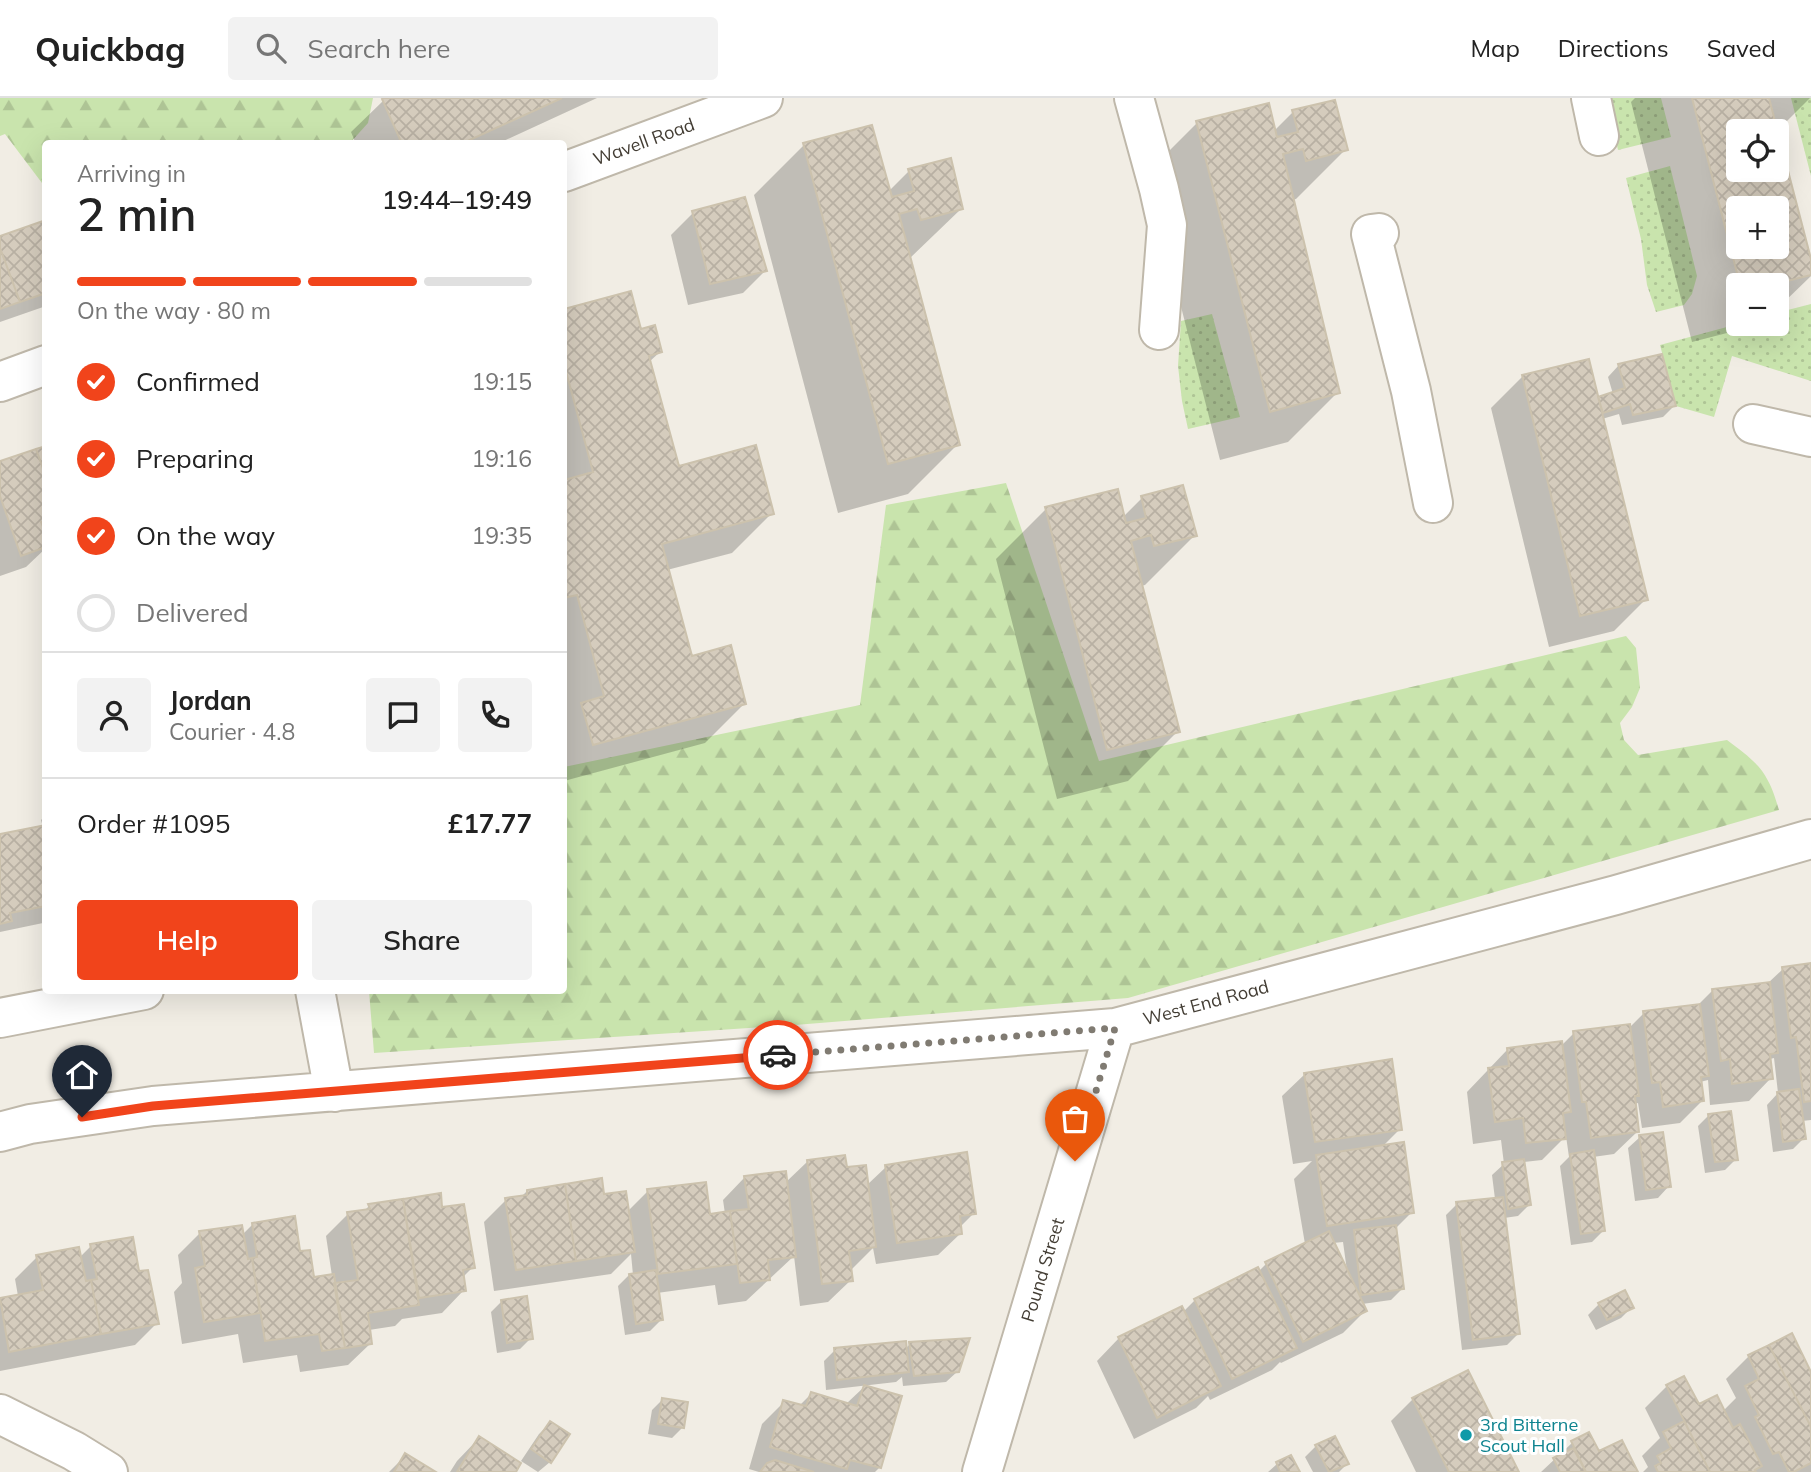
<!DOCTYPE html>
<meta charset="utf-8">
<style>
body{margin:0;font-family:Mulish,sans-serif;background:#f2f2f2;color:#222;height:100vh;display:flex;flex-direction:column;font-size:26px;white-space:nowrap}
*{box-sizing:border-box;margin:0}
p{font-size:23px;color:#767676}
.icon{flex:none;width:38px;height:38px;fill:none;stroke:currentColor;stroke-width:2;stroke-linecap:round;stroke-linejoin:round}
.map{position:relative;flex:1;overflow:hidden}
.sheet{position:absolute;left:42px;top:42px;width:525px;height:854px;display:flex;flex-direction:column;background:#fff;border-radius:7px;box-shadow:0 7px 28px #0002}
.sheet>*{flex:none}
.buttons{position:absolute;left:1726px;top:21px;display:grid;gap:14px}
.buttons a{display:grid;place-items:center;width:63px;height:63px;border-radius:7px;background:#fff;box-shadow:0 7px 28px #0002;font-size:35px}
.pin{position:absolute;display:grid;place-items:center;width:60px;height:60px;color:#fff;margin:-72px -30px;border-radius:50% 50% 50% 0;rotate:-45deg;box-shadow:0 0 7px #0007}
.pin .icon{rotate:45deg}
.courier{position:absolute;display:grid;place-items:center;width:70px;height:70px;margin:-35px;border:5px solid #f1441b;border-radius:50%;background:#fff;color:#222;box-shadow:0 2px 9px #0007}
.head em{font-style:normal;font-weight:600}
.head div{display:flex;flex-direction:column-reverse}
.head{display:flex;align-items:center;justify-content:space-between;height:119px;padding:0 35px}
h1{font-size:46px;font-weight:600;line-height:52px}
.bar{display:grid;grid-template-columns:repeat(4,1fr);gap:10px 7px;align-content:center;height:84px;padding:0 35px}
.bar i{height:9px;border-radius:5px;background:#e0e0e0}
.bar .on{background:#f1441b}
.bar p{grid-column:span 4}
.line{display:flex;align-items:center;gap:18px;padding:0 35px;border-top:2px solid #e0e0e0}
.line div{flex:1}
.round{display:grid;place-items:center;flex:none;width:74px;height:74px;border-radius:7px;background:#f2f2f2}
ol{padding:0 35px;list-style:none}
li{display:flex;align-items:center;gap:21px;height:77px}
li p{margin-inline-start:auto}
li .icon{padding:7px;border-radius:50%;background:#f1441b;color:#fff;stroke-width:4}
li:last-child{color:#767676}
li i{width:38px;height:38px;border:4px solid #e0e0e0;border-radius:50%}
.action{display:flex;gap:14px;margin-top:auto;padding:14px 35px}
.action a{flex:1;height:80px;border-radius:7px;background:#f1441b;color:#fff;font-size:28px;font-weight:600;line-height:80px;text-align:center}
.action a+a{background:#f2f2f2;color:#222}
header{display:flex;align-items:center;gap:42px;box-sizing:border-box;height:98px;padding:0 35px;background:#fff;border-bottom:2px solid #e0e0e0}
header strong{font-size:33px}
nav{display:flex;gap:38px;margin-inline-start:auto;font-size:24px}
.search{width:490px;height:63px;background:#f2f2f2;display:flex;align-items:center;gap:18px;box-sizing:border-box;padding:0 24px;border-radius:7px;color:#767676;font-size:26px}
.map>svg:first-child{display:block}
.green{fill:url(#green-dots)}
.forest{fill:url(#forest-firs)}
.shadow{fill:#0003;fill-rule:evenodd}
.building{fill:url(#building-cross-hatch);stroke:#ccc2ad;stroke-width:2;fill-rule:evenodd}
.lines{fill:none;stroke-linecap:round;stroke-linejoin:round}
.minor-casing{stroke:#bfb8aa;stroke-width:42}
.minor{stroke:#fff;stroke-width:38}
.done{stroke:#807b72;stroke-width:7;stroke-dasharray:0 12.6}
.route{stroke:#f1441b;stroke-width:9}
.culture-dot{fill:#0f9aa8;stroke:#fff;stroke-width:2.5}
.labels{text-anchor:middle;stroke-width:6;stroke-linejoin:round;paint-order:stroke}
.street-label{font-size:18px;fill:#433d34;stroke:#fff}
.culture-label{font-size:18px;fill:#0d838f;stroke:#fff;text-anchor:start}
</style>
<header>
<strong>Quickbag</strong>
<div class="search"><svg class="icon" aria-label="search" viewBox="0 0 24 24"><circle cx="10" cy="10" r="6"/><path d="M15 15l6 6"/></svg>Search here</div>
<nav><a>Map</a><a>Directions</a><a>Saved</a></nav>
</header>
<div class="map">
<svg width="1811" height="1374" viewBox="0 0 1811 1374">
<defs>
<pattern id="green-dots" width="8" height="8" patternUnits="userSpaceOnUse" patternTransform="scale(1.75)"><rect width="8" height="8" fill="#c9e4ad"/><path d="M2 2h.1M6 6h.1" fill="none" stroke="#aec495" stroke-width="1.8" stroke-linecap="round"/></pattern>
<pattern id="forest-firs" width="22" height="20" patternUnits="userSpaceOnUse" patternTransform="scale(1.75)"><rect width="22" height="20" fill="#c9e4ad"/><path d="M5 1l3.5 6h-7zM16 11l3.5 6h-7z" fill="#aec495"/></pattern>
<pattern id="building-cross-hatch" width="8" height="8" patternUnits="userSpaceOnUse" patternTransform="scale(1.75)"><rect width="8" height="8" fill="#d5ccbd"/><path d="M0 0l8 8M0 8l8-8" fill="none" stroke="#b8b0a3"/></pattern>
</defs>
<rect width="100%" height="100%" fill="#f1ede4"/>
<path class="green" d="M1606 0H1661L1671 39 1618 52Z
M1791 0H1811V78Z
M1670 68 1697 178 1692 196 1684 207 1656 214 1647 187 1641 141 1626 80Z
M1811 206V283L1732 258 1714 319 1676 308 1660 247 1738 226H1776V215Z
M1212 216 1240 319 1188 331 1182 303 1178 268 1181 223Z"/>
<path class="forest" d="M0 0H373L368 25 350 45 233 46 232 43 228 46H46L45 89 5 36 0 38Z
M1006 385 1099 663 1626 538 1636 550 1640 590 1632 609 1620 625 1624 642 1638 657 1727 642C1758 665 1768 673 1779 712L1128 900 795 927 374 955 369 893 564 892V669L860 607 886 407Z"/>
<path class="shadow" d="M388 0H597L497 46H356L351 34 383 3Z
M1635 0H1810L1780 30 1776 31V33H1738V72H1776L1811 168V178L1776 212V187H1738V226H1762L1692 244 1631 4ZM1738 110H1776V149H1738Z
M1293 14 1346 51 1296 101 1292 102 1338 294 1288 344 1220 362 1147 75 1197 25 1274 33Z
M804 47 888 94 909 73 961 111 909 161 958 346 908 396 838 415 754 97Z
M693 115 765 173 743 195 688 207 671 137Z
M46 124V208L0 224V140Z
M629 195 640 233 660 254 649 264 678 370 772 415 732 455 667 472 691 560 744 606 705 645 564 683V213Z
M1619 267 1674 308 1663 319 1622 327 1619 316 1602 321 1646 501 1614 533 1549 549 1491 310 1523 278 1597 303 1613 296 1608 279Z
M46 350V450L26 469 0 478V365Z
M1142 400 1195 437 1145 487 1141 488 1178 633 1128 683 1057 701 996 461 1046 411 1123 419Z
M46 717V822L43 825 0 834V738L43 729 41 722Z
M1811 867V1022L1802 1023 1804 1040 1793 1051 1773 1054 1767 1007 1778 995 1774 960 1770 961 1771 980 1749 1003 1710 1007 1708 982 1700 984 1702 1003 1680 1025 1642 1030 1638 1005 1634 1006 1637 1034 1614 1056 1593 1059 1603 1133 1592 1144 1571 1147 1560 1068 1569 1059 1566 1038 1542 1062 1523 1064 1529 1107 1518 1118 1504 1120 1518 1236 1507 1247 1462 1252 1446 1117 1457 1106 1495 1101 1492 1077 1504 1066 1501 1042 1473 1046 1467 994 1507 952 1561 948 1574 935 1629 930 1644 915 1697 908 1713 892 1767 886 1783 871Z
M1305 976 1400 1031 1382 1049 1412 1114 1395 1131 1402 1191 1391 1202 1362 1206 1365 1213 1343 1235 1281 1265 1280 1264 1272 1272 1210 1302 1208 1298 1196 1310 1134 1341 1097 1263 1119 1240 1183 1214 1195 1202 1258 1174 1266 1166 1305 1146 1294 1081 1312 1063 1293 1066 1282 998ZM1343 1144 1347 1173 1333 1145Z
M1709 1017 1736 1061 1725 1072 1705 1075 1698 1028Z
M1640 1039 1669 1088 1658 1100 1635 1103 1628 1050Z
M807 1064 845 1071 867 1087 886 1069 974 1115 960 1129 961 1135 938 1157 876 1166 873 1150 852 1171H850L851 1182 828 1204 800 1208 794 1158 746 1203 718 1207 715 1187 657 1195 661 1222 650 1233 625 1237 618 1188 629 1177H633L631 1156 611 1176 494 1193 484 1124 506 1102 521 1099 527 1093 603 1098 628 1113 648 1093 709 1118 725 1116 723 1102 745 1079 785 1085Z
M439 1097 441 1111 473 1169 462 1180 464 1192 442 1215 402 1221 395 1228 369 1232 371 1245 348 1267 300 1274 297 1257 243 1265 238 1236 182 1246 174 1194 182 1185 178 1157 200 1135 242 1137 253 1126 298 1155 312 1181 332 1178 326 1138 348 1116 364 1113 369 1108Z
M91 1148 137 1175 157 1225 135 1247 0 1273V1202L18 1198 15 1181 37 1159H80Z
M502 1203 531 1240 520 1251 497 1255 491 1214Z
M1599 1206 1632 1209 1621 1220 1596 1232 1588 1217Z
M1791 1237 1811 1278V1374H1643L1648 1369 1642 1358 1660 1340 1645 1310 1667 1288 1698 1309 1723 1313 1736 1300 1726 1281 1749 1258Z
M910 1246 958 1273 946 1284 903 1288 902 1279 896 1284 826 1292 824 1263 835 1252 905 1251Z
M864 1289 879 1370 875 1374H759L749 1371 762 1326 784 1304 799 1308 811 1296 846 1306Z
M663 1301 683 1329 672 1340 648 1336 652 1312Z
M1413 1301 1517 1374H1416L1391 1323Z
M550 1325V1364L538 1374 521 1363 539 1336Z
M1588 1337 1598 1355 1636 1374H1541L1572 1345Z
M479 1340 514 1374H450L457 1363Z
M1316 1348 1347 1366 1339 1374H1313L1305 1359Z
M406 1357 433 1374H389Z
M1277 1366 1298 1374H1268Z"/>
<path class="building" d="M384 0H562L461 46H402L382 1Z
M1692 0H1769L1811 161V177L1771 187H1740ZM1738 33H1776V72H1738ZM1738 110H1776V149H1738Z
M1335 2 1348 52 1306 63 1303 51 1283 56 1340 295 1270 314 1196 23 1269 5 1277 39 1298 34 1292 12Z
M872 27 892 99 914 93 908 71 951 60 963 111 921 122 917 111 899 116 960 347 888 366 803 45Z
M745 99 767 173 710 186 692 113Z
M46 122V195L20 204 0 150V138Z
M0 150 20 204 0 211Z
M631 193 641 231 655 227 662 254 649 258 679 368 756 347 774 416 662 446 692 558 731 547 746 606 593 647 581 605 604 598 577 497 564 500V382L593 374 564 266V211Z
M1662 256 1676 308 1633 317 1630 306 1603 315 1598 299 1625 290 1618 266Z
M1589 261 1648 502 1580 518 1522 277Z
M46 348V379L36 351Z
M36 351 46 379V422L41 424 46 435V449L21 458 0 398V363Z
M1183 387 1197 438 1154 448 1151 437 1131 443 1180 634 1107 652 1045 409 1118 391 1126 425 1146 420 1141 398Z
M46 727V808L10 815 12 823 0 826V736Z
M1811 865V1003L1804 1004 1796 939 1791 940 1782 869Z
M1770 884 1778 955 1770 956 1773 981 1732 986 1730 961 1721 963 1712 891Z
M1700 906 1709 978 1701 979 1704 1003 1663 1009 1660 984 1652 985 1643 913Z
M1630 926 1639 998H1635L1639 1034 1591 1040 1586 1004H1582L1573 933Z
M1562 943 1571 1014 1563 1015 1566 1041 1526 1045 1523 1020 1495 1024 1488 970 1509 968 1507 950Z
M1392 961 1402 1032 1315 1044 1304 975Z
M1799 991 1806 1041 1783 1044 1777 994Z
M1731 1013 1738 1062 1715 1064 1708 1016Z
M1663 1034 1671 1089 1646 1092 1639 1037Z
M1404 1044 1414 1115 1327 1128 1316 1057Z
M1594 1052 1605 1133 1581 1136 1570 1056Z
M967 1054 976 1116 960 1118 962 1136 897 1145 885 1067Z
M845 1057 847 1069 866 1067 876 1149 849 1153 853 1183 822 1186 807 1062Z
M1524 1061 1531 1107 1508 1111 1502 1064Z
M786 1073 796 1159 768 1162 770 1182 740 1185 730 1113 749 1111 744 1078Z
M602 1080 604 1096 626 1093 635 1154 576 1163 565 1086Z
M706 1084 710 1116 730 1113 737 1166 658 1176 647 1091Z
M565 1086 576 1163 516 1172 505 1100 527 1097V1092Z
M441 1095 442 1109 464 1106 475 1170 463 1172 466 1193 419 1200 403 1101Z
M1503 1099 1520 1236 1473 1242 1456 1104Z
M403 1101 419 1207 368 1215 372 1246 345 1250 334 1185 358 1182 347 1114 370 1111 368 1106Z
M295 1118 300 1153 310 1152 314 1179 334 1176 345 1250 322 1253 319 1236 265 1243 252 1160 257 1159 252 1125Z
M242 1127 248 1161 252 1160 260 1215 204 1224 195 1170 205 1168 199 1133Z
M1396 1127 1404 1191 1361 1197 1354 1132Z
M1329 1133 1367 1213 1303 1244 1265 1164Z
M133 1139 139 1173 148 1172 159 1226 101 1236 91 1182 97 1181 90 1146Z
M79 1149 86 1183 91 1182 101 1236 9 1254 0 1200 43 1192 36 1157Z
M1258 1169 1297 1250 1232 1281 1194 1201Z
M656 1172 663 1222 636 1226 629 1176Z
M1625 1192 1634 1210 1607 1222 1598 1205Z
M527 1198 533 1241 507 1245 501 1202Z
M1182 1208 1221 1288 1157 1320 1118 1239Z
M1792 1235 1811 1274V1329L1769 1247Z
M970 1240 959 1274 914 1278 909 1244Z
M906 1243 909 1274 837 1282 834 1250Z
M1769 1247 1811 1329V1365L1794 1374H1789L1779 1354 1773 1356 1755 1319 1759 1317 1745 1288 1759 1281 1748 1257Z
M1468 1272 1519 1374H1449L1412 1300Z
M1684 1278 1699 1306 1717 1297 1733 1330 1740 1326 1762 1368 1755 1372 1756 1374H1710L1666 1287Z
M864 1287 902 1298 881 1370 850 1362 847 1371 770 1349 783 1302 806 1308 811 1294 857 1308Z
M662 1300 688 1304 684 1330 658 1326Z
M550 1323 570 1336 551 1365 531 1351Z
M1684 1323 1710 1374H1658L1655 1368 1661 1365 1657 1358 1671 1350 1663 1334Z
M1589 1334 1599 1353 1622 1342 1638 1374H1586L1571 1343Z
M479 1338 521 1365 516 1374H457Z
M1335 1338 1349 1366 1329 1374 1315 1347Z
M1573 1350 1586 1374H1560L1553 1360Z
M405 1355 436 1374H394Z
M1291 1357 1300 1374H1280L1276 1364Z
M775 1362 814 1374H760L767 1365Z"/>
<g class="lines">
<defs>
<path id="minor" d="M1134 0 1159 91 1167 127 1159 232
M1591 0 1599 38
M564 74 763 0
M1379 135 1371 136 1411 293 1433 405
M0 284 46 267
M1753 326 1811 339
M315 892 334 994
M0 920 144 892
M0 1034 30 1026 153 1008 1115 930 1616 797 1811 741
M0 1316 74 1353 108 1374
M982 1374 1115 930"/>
</defs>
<use href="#minor" class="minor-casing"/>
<use href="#minor" class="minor"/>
</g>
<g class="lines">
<path class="done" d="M778 957 1115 930 1075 1063"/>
<path class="route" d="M82 1019 153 1008 778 957"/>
</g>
<circle class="culture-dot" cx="1466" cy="1337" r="7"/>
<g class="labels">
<g class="street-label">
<text transform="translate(644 44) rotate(-20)" y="6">Wavell Road</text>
<text transform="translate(1206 905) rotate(-15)" y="6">West End Road</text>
<text transform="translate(1043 1172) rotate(-73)" y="6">Pound Street</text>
</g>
<g class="culture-label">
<text x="1480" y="1333">3rd Bitterne<tspan x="1480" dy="21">Scout Hall</tspan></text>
</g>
</g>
</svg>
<div class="buttons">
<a><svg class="icon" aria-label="locate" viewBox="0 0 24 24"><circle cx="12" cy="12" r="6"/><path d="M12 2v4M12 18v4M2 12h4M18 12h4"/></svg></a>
<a>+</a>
<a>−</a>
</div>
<div class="pin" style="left:1075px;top:1063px;background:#ea580c"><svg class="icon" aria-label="bag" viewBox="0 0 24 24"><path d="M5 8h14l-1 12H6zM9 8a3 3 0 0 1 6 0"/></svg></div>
<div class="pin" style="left:82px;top:1019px;background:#1f2937"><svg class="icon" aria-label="home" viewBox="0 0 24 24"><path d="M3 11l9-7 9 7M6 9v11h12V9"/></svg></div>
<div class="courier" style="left:778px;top:957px"><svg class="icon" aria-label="car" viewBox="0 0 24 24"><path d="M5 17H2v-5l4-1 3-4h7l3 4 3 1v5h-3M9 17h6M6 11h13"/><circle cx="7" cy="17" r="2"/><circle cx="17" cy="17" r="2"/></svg></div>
<section class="sheet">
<div class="head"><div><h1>2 min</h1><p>Arriving in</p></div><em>19:44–19:49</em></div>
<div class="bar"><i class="on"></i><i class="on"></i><i class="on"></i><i></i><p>On the way · 80 m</p></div>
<ol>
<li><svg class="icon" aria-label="check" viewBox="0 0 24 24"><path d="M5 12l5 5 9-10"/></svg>Confirmed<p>19:15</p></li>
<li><svg class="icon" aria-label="check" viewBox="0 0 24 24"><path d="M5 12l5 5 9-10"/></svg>Preparing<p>19:16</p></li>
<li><svg class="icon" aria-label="check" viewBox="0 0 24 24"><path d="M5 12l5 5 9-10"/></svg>On the way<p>19:35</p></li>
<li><i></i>Delivered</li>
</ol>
<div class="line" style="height:126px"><a class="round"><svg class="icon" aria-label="person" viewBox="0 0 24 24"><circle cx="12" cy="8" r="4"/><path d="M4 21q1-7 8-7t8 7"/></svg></a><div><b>Jordan</b><p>Courier · 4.8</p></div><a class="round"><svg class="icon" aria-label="chat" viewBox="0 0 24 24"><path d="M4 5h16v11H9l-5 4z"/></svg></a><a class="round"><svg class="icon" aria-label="phone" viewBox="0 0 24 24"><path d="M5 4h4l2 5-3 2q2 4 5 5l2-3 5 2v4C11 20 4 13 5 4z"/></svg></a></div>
<div class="line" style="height:91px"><div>Order #1095</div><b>£17.77</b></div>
<div class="action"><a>Help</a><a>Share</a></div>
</section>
</div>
